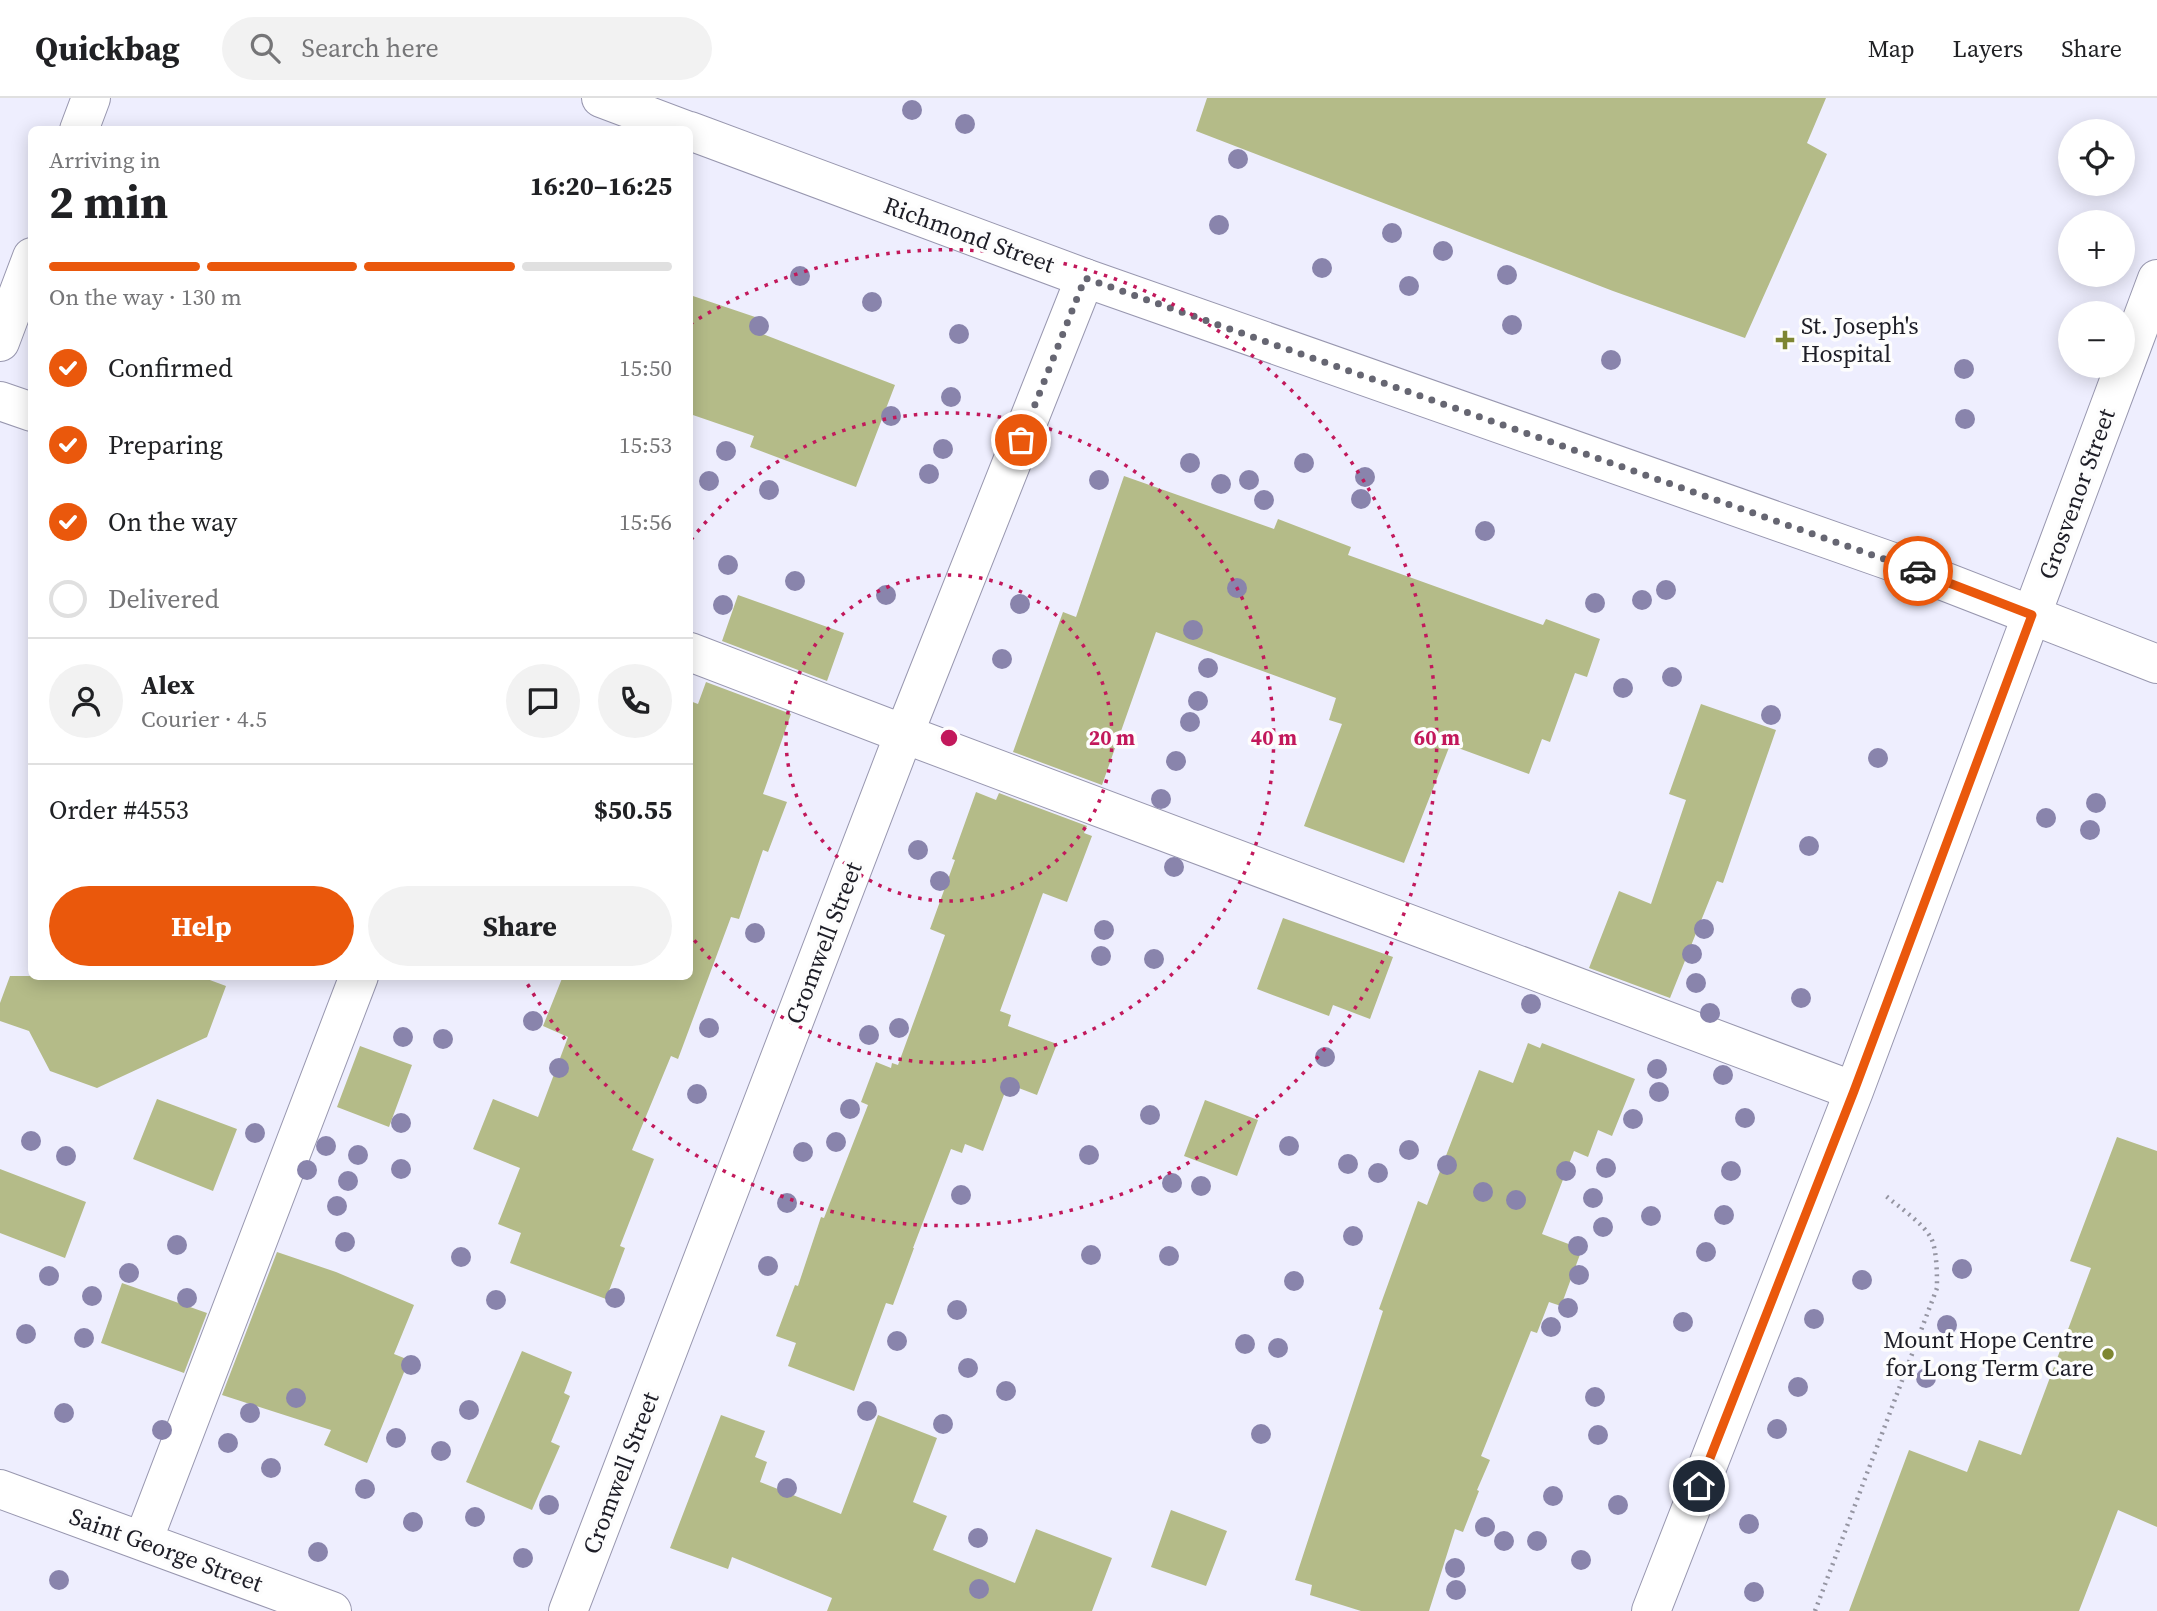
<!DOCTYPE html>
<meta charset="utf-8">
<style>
body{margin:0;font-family:"Source Serif 4",serif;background:#f2f2f2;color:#202124;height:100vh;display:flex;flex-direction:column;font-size:26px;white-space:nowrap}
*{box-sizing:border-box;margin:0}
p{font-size:23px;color:#757577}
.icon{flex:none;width:38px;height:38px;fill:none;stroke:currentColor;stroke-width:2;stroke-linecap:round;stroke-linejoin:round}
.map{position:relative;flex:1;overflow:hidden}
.side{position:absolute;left:28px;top:28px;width:665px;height:854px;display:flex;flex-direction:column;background:#fff;border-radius:10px;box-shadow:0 4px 18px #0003}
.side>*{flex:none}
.tools{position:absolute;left:2058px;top:21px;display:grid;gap:14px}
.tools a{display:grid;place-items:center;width:77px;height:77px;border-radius:50%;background:#fff;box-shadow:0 4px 18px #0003;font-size:35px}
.pin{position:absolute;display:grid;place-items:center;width:60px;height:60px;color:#fff;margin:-30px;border:4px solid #fff;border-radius:50%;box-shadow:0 2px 7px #0007}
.courier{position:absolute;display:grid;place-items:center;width:70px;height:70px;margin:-35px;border:5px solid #ea580c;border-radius:50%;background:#fff;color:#222;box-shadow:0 2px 9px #0007}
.summary em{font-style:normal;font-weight:700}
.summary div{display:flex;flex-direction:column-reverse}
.summary{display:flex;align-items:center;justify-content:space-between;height:119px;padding:0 21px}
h1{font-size:46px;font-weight:700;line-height:52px}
.bar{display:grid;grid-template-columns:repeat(4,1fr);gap:10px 7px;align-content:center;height:84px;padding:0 21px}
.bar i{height:9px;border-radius:5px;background:#e0e0e0}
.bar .current{background:#ea580c}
.bar p{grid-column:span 4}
.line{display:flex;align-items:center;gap:18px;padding:0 21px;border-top:2px solid #e0e0e0}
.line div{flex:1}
.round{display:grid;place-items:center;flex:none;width:74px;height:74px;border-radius:37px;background:#f2f2f2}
ol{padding:0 21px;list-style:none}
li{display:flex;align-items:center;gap:21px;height:77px}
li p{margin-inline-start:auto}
li .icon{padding:7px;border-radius:50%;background:#ea580c;color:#fff;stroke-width:4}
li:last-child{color:#757577}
li i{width:38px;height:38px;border:4px solid #e0e0e0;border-radius:50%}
.primary-button{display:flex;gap:14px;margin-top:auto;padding:14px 21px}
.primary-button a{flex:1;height:80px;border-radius:42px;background:#ea580c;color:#fff;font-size:28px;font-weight:700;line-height:80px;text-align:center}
.primary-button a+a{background:#f2f2f2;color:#202124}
header{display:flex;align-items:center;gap:42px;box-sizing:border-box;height:98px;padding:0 35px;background:#fff;border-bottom:2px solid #e0e0e0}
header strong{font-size:33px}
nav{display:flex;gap:38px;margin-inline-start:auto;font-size:24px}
.search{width:490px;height:63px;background:#f2f2f2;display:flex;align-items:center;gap:18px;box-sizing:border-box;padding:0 24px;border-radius:38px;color:#757577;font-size:26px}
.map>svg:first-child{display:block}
.building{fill:#b4bb88}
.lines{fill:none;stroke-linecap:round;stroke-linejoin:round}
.minor-casing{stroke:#9897af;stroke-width:40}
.major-casing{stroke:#9897af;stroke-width:40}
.path{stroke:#9595a2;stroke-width:4.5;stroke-dasharray:2 5;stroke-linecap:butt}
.minor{stroke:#fff;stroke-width:38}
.major{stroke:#fff;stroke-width:38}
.tree{fill:#8984ac}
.done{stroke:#666672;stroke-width:7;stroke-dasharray:0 12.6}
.route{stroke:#ea580c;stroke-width:9}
.ring{fill:none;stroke:#c2185b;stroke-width:3.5;stroke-dasharray:3.5 7}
.poi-dot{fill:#7e8632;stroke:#fdfdfd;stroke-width:2.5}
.labels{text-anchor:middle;stroke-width:7;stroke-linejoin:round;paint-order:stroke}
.street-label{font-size:24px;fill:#1d1d26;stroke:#fdfdfd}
.poi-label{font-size:24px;fill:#1d1d26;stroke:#fdfdfd;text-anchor:start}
.centre{fill:#c2185b;stroke:#fdfdfd;stroke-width:3.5}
.ring-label{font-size:21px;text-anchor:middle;font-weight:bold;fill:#c2185b;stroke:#fdfdfd;stroke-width:7;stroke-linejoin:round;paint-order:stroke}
</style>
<header>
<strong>Quickbag</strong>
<div class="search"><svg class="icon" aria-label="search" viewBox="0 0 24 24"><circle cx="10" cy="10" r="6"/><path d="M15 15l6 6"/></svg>Search here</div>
<nav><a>Map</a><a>Layers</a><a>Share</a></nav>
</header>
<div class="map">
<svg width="2157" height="1513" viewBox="0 0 2157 1513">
<rect width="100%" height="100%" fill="#eeeefe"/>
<path class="building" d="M1207 0H1826L1807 45 1827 56 1745 240 1613 193 1196 33Z
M690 197 764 222 760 235 895 287 856 389 750 349 754 338 690 316Z
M1124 378 1274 431 1278 421 1351 449 1348 457 1543 527 1546 521 1600 541 1587 579 1575 575 1550 644 1542 641 1529 676 1450 647 1404 765 1304 728 1342 626 1329 622 1336 600 1156 534 1102 687 1013 654 1063 514 1076 519Z
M738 497 844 535 827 583 722 543Z
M706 584 791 616 763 696 787 704 768 754 763 752 739 821 731 819 678 961 671 958 632 1052 654 1061 620 1148 625 1150 606 1201 510 1165 521 1135 498 1126 520 1070 473 1051 493 1001 538 1019 568 939 543 928 563 878H690V603L698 606Z
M1701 606 1776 632 1723 785 1717 783 1670 900 1589 870 1619 793 1651 806 1686 702 1669 696Z
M976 694 996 702 999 695 1087 728 1084 735 1092 738 1067 804 1043 795 1000 913 1011 917 1008 928 1057 946 1037 997 1008 986 983 1053 965 1046 962 1055 951 1051 913 1150H914L893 1207 886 1205 854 1293 788 1268 796 1245 776 1238 795 1187 798 1188 821 1119 824 1120 868 1007 861 1004 876 964 891 970 892 965 898 967 929 882 945 837 930 831 955 762 952 761Z
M1283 820 1393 859 1370 921 1333 907 1329 918 1257 891Z
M10 878H199L226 888 207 939 97 990 50 973 29 933 0 923V905Z
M1528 945 1540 950 1542 945 1635 981 1612 1038 1598 1032 1588 1059 1574 1053 1542 1136 1582 1151 1561 1208 1549 1204 1537 1235 1531 1233 1481 1358 1490 1362 1477 1392 1479 1393 1463 1434 1455 1431 1429 1513H1361L1310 1497 1312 1487 1295 1482 1383 1213 1379 1211 1418 1103 1427 1107 1479 972 1513 985Z
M360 948 412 967 389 1029 337 1009Z
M157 1001 237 1031 213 1093 133 1061Z
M1205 1002 1258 1022 1237 1078 1184 1058Z
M2117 1039 2157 1053V1429L2118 1412 2079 1513H1849L1909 1352 1967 1374 1979 1342 2021 1357 2091 1170 2070 1163Z
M0 1071 86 1104 65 1160 0 1135Z
M277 1154 336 1174 414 1207 394 1256 409 1262 367 1365 324 1347 331 1332 222 1297Z
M122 1185 207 1215 184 1275 101 1245Z
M522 1253 572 1274 564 1295 570 1298 551 1344 560 1348 532 1412 466 1384Z
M721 1317 765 1333 755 1359 767 1364 760 1384 841 1416 878 1317 937 1340 913 1404 947 1418 933 1452 1015 1485 1036 1431 1112 1460 1092 1513H827L832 1500 732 1459 728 1471 670 1450Z
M1171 1412 1227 1433 1206 1488 1151 1469Z"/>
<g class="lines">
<defs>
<path id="minor" d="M79 32 91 0
M0 244 32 159
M0 303 32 314
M690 554 904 636 1854 993
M0 1391 332 1513
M143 1443 359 878
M568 1513 904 636 1085 180
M1651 1513 1854 993 2157 181"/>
<path id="major" d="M601 0 686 32
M690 33 1085 180 1910 470 2157 566"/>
</defs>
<use href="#minor" class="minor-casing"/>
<use href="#major" class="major-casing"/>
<path class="path" d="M1815 1513 1937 1190C1937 1176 1937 1152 1931 1140 1923 1125 1899 1109 1886 1098"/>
<use href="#minor" class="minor"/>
<use href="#major" class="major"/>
</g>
<g class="tree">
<circle cx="912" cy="12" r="10"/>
<circle cx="965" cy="26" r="10"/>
<circle cx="1238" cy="61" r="10"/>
<circle cx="1219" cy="127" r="10"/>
<circle cx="1392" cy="135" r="10"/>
<circle cx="1443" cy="153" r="10"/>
<circle cx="1322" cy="170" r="10"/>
<circle cx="1507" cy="177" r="10"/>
<circle cx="800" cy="178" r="10"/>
<circle cx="1409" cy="188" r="10"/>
<circle cx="872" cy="204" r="10"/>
<circle cx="1512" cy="227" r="10"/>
<circle cx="759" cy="228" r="10"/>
<circle cx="959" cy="236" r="10"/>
<circle cx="1611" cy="262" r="10"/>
<circle cx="1964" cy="271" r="10"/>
<circle cx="951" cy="299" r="10"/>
<circle cx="891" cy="318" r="10"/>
<circle cx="1965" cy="321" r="10"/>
<circle cx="943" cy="351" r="10"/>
<circle cx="726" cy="353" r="10"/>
<circle cx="1190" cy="365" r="10"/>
<circle cx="1304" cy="365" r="10"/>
<circle cx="929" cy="376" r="10"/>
<circle cx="1365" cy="379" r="10"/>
<circle cx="1099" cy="382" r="10"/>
<circle cx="1249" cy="382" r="10"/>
<circle cx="709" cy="383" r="10"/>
<circle cx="1221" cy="386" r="10"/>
<circle cx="769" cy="392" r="10"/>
<circle cx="1361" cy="401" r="10"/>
<circle cx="1264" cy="402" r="10"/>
<circle cx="1485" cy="433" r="10"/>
<circle cx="728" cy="467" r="10"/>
<circle cx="795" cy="483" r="10"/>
<circle cx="1237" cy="490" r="10"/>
<circle cx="1666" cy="492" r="10"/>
<circle cx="886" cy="497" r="10"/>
<circle cx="1642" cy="502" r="10"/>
<circle cx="1595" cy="505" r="10"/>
<circle cx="1020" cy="506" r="10"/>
<circle cx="723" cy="507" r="10"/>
<circle cx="1193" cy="532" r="10"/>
<circle cx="1002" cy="561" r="10"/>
<circle cx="1208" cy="570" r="10"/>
<circle cx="1672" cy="579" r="10"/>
<circle cx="1623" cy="590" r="10"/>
<circle cx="1198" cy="603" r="10"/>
<circle cx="1771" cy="617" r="10"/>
<circle cx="1190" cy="624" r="10"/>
<circle cx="1878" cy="660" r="10"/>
<circle cx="1176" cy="663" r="10"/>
<circle cx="1161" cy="701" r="10"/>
<circle cx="2096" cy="705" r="10"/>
<circle cx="2046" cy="720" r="10"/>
<circle cx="2090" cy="732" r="10"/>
<circle cx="1809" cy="748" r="10"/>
<circle cx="918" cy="752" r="10"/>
<circle cx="1174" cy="769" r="10"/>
<circle cx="940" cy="783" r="10"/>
<circle cx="1704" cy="831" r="10"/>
<circle cx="1104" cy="832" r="10"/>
<circle cx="755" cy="835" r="10"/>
<circle cx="1692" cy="856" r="10"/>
<circle cx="1101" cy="858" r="10"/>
<circle cx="1154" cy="861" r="10"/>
<circle cx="1696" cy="885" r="10"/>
<circle cx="1801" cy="900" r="10"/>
<circle cx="1531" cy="906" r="10"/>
<circle cx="1710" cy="915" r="10"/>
<circle cx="533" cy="923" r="10"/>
<circle cx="709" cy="930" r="10"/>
<circle cx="899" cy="930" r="10"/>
<circle cx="869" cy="937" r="10"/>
<circle cx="403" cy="939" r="10"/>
<circle cx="443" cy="941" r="10"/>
<circle cx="1325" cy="959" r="10"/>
<circle cx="559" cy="970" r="10"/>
<circle cx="1657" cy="971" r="10"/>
<circle cx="1723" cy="977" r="10"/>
<circle cx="1010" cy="989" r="10"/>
<circle cx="1659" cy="994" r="10"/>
<circle cx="697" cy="996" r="10"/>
<circle cx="850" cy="1011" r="10"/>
<circle cx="1150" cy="1017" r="10"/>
<circle cx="1745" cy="1020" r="10"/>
<circle cx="1633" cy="1021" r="10"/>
<circle cx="401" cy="1025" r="10"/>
<circle cx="255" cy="1035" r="10"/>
<circle cx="31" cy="1043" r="10"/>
<circle cx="836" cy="1044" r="10"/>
<circle cx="326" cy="1048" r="10"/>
<circle cx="1289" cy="1048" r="10"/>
<circle cx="1409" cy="1052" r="10"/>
<circle cx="803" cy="1054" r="10"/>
<circle cx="358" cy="1057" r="10"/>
<circle cx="1089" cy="1057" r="10"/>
<circle cx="66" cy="1058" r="10"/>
<circle cx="1348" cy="1066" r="10"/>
<circle cx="1447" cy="1067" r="10"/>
<circle cx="1606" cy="1070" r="10"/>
<circle cx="401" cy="1071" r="10"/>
<circle cx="307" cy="1072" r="10"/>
<circle cx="1566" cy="1073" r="10"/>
<circle cx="1731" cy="1073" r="10"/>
<circle cx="1378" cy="1075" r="10"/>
<circle cx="348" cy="1083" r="10"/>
<circle cx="1172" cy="1085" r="10"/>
<circle cx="1201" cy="1088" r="10"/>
<circle cx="1483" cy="1094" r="10"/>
<circle cx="961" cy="1097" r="10"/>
<circle cx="1593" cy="1100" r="10"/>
<circle cx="1516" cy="1102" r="10"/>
<circle cx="787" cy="1105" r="10"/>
<circle cx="337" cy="1108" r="10"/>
<circle cx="1724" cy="1117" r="10"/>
<circle cx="1651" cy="1118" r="10"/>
<circle cx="1603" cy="1129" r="10"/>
<circle cx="1353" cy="1138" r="10"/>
<circle cx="345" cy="1144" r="10"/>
<circle cx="177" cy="1147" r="10"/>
<circle cx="1578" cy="1148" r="10"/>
<circle cx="1706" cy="1154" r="10"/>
<circle cx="1091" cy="1157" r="10"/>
<circle cx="1169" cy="1158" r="10"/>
<circle cx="461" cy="1159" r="10"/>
<circle cx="768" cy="1168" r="10"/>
<circle cx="1962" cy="1171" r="10"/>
<circle cx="129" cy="1175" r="10"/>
<circle cx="1579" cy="1177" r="10"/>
<circle cx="49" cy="1178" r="10"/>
<circle cx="1862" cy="1182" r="10"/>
<circle cx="1294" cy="1183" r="10"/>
<circle cx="92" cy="1198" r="10"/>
<circle cx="187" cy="1200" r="10"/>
<circle cx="615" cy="1200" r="10"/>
<circle cx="496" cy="1202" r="10"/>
<circle cx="1568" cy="1210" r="10"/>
<circle cx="957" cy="1212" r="10"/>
<circle cx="1814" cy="1221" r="10"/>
<circle cx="1683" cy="1224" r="10"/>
<circle cx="1947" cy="1227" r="10"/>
<circle cx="1551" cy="1229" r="10"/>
<circle cx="26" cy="1236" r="10"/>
<circle cx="84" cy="1240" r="10"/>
<circle cx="897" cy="1243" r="10"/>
<circle cx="1245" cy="1246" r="10"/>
<circle cx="1278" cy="1250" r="10"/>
<circle cx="411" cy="1267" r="10"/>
<circle cx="968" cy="1270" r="10"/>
<circle cx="1926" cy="1280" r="10"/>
<circle cx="1798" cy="1289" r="10"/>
<circle cx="1006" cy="1293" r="10"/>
<circle cx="1595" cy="1299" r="10"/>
<circle cx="296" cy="1300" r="10"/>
<circle cx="469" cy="1312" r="10"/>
<circle cx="867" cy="1313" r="10"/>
<circle cx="64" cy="1315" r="10"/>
<circle cx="250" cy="1315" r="10"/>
<circle cx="943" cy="1326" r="10"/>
<circle cx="1777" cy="1331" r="10"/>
<circle cx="162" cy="1332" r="10"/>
<circle cx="1261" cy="1336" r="10"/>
<circle cx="1598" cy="1337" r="10"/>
<circle cx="396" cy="1340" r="10"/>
<circle cx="228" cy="1345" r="10"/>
<circle cx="441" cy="1353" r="10"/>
<circle cx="271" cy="1370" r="10"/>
<circle cx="787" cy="1390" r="10"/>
<circle cx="365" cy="1391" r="10"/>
<circle cx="1553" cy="1398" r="10"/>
<circle cx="549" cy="1407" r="10"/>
<circle cx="1618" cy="1407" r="10"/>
<circle cx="475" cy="1419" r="10"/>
<circle cx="413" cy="1424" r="10"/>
<circle cx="1749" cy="1426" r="10"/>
<circle cx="1485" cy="1429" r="10"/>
<circle cx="978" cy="1440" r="10"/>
<circle cx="1504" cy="1443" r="10"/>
<circle cx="1537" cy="1443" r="10"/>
<circle cx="318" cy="1454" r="10"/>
<circle cx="523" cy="1460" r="10"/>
<circle cx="1581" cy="1462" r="10"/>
<circle cx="1455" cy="1470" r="10"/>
<circle cx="59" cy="1482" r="10"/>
<circle cx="979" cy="1491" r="10"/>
<circle cx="1456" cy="1492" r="10"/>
<circle cx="1754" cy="1494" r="10"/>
</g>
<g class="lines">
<path class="done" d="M1021 342 1085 180 1918 473"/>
<path class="route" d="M1699 1388 1854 993 2032 517 1918 473"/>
</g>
<g class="ring">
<circle cx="949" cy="640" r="163"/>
<path d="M691 442A325 325 0 1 1 691 838"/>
<path d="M690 226A488 488 0 1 1 524 880"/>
</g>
<g class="poi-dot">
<path d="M1781.5 231.5h7v7h7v7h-7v7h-7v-7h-7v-7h7z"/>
<circle cx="2108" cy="1256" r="7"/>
</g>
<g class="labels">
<g class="street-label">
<text transform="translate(969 137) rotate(20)" y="8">Richmond Street</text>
<text transform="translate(2077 396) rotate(-70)" y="8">Grosvenor Street</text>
<text transform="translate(824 845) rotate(-69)" y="8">Cromwell Street</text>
<text transform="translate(621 1375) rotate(-69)" y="8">Cromwell Street</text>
<text transform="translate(166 1452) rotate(20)" y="8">Saint George Street</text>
</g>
<g class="poi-label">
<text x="1801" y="236">St. Joseph's<tspan x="1801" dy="28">Hospital</tspan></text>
<text x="2094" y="1250" text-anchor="end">Mount Hope Centre<tspan x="2094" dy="28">for Long Term Care</tspan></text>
</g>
</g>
<circle cx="949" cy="640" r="10" class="centre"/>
<g class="ring-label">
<text x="1112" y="647">20 m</text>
<text x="1274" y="647">40 m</text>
<text x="1437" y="647">60 m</text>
</g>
</svg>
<div class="tools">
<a><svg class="icon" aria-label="locate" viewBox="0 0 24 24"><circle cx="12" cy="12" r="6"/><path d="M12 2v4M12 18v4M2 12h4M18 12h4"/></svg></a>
<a>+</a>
<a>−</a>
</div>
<div class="pin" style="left:1021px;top:342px;background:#ea580c"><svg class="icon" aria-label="bag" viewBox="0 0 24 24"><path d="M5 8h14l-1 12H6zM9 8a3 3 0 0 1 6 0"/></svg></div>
<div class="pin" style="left:1699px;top:1388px;background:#1f2937"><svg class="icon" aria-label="home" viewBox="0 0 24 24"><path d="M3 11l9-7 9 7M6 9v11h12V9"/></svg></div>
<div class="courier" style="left:1918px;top:473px"><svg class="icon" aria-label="car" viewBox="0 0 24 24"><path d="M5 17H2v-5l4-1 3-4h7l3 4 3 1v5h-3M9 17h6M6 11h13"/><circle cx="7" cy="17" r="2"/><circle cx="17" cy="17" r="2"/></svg></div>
<section class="side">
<div class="summary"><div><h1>2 min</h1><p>Arriving in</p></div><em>16:20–16:25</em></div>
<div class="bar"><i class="current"></i><i class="current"></i><i class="current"></i><i></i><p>On the way · 130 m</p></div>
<ol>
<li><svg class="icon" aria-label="check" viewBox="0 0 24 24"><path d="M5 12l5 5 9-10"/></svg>Confirmed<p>15:50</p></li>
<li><svg class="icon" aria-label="check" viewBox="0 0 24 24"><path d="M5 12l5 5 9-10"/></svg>Preparing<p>15:53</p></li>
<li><svg class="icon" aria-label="check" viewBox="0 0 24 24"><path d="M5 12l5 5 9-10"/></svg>On the way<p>15:56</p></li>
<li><i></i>Delivered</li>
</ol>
<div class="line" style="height:126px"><a class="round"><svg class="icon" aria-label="person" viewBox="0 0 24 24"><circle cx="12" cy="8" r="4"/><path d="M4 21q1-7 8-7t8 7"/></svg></a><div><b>Alex</b><p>Courier · 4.5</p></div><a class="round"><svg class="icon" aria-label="chat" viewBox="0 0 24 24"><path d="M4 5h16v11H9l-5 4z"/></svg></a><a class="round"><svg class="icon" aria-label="phone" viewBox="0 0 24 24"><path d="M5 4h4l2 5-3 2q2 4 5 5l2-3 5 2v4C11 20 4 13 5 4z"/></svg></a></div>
<div class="line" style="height:91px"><div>Order #4553</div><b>$50.55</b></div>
<div class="primary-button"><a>Help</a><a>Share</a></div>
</section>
</div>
